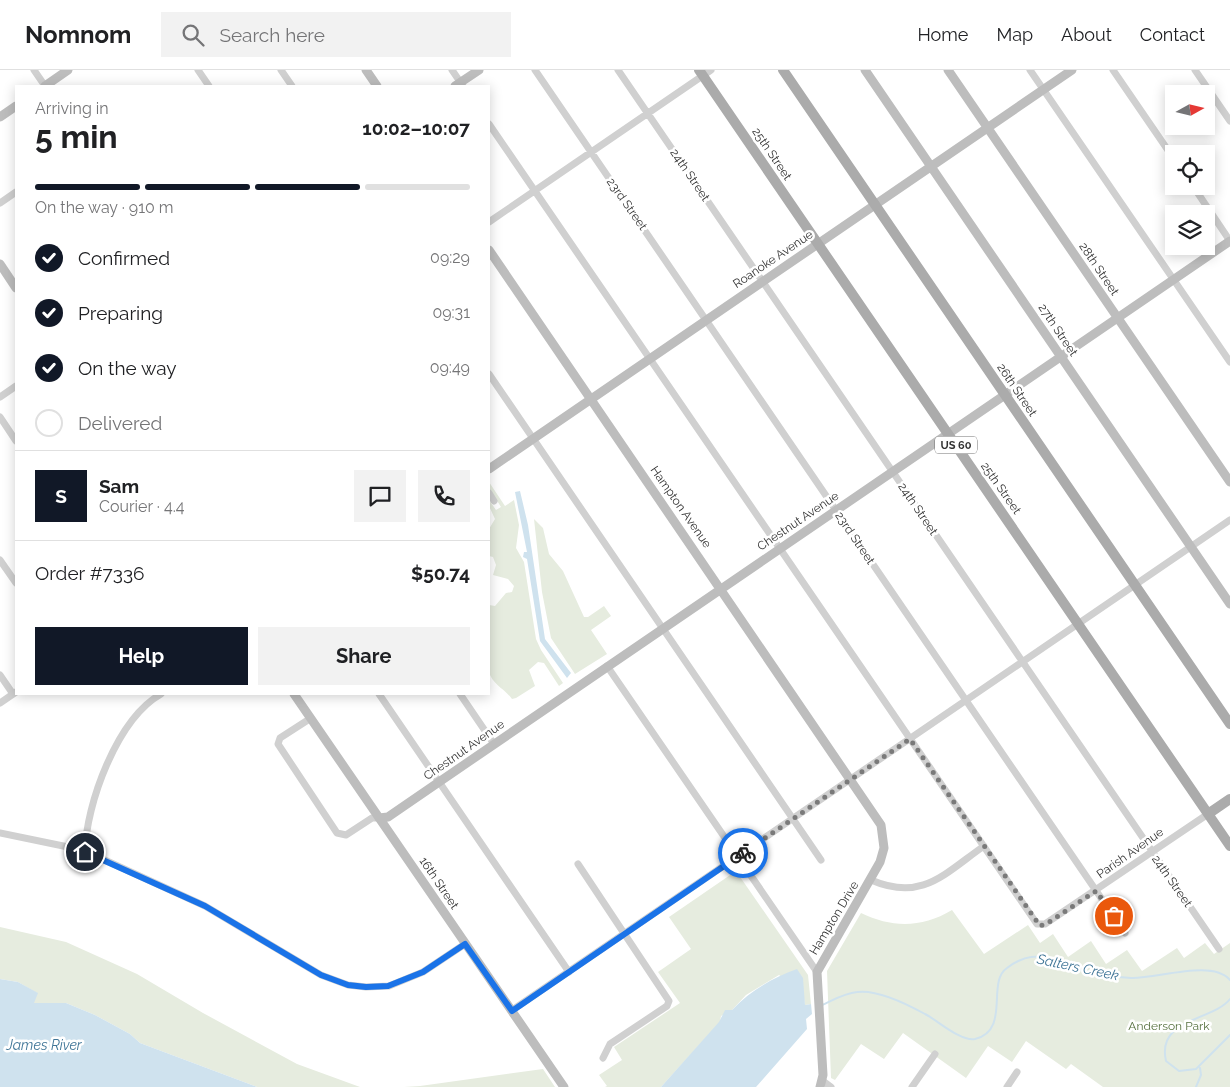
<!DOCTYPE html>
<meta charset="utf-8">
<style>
body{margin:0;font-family:Raleway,sans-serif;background:#f2f2f2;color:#202124;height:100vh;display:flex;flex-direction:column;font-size:19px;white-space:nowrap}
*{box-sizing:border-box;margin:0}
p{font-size:16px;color:#757577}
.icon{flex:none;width:28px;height:28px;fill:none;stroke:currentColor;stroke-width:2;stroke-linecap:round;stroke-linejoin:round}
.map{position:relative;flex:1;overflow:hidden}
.panel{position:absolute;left:15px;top:15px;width:475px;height:610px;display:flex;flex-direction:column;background:#fff;border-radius:0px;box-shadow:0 2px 12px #0003}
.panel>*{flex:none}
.needle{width:32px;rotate:82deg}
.controls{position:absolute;left:1165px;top:15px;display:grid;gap:10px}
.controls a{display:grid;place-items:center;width:50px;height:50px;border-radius:0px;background:#fff;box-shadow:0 2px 12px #0003;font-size:25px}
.pin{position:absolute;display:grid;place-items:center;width:42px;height:42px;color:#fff;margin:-21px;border:2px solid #fff;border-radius:50%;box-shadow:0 1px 5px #0007}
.courier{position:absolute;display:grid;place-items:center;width:50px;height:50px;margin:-25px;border:4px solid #1a73e8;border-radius:50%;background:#fff;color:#222;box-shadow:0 1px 6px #0007}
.head em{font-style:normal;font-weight:700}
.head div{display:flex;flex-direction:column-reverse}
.head{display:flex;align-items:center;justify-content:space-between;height:85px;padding:0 20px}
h1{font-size:32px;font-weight:700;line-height:38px}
.bar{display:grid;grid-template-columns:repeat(4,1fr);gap:8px 5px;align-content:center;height:60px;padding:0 20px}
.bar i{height:6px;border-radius:4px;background:#e0e0e0}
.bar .current{background:#111827}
.bar p{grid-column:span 4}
.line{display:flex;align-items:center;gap:12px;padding:0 20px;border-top:1px solid #e0e0e0}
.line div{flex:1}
.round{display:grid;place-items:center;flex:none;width:52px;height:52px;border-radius:0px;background:#f2f2f2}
ol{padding:0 20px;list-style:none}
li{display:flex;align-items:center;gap:15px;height:55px}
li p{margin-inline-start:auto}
li .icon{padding:5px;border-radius:50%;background:#111827;color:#fff;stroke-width:4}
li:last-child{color:#757577}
li i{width:28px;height:28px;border:2px solid #e0e0e0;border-radius:50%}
.button{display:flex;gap:10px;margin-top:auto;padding:10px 20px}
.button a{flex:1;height:58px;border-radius:0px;background:#111827;color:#fff;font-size:20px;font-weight:700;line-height:58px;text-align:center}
.button a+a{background:#f2f2f2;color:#202124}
header{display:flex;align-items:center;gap:30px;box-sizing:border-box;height:70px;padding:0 25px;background:#fff;border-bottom:1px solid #e0e0e0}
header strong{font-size:24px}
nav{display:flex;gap:28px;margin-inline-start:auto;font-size:18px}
.search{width:350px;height:45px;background:#f2f2f2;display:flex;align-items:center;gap:12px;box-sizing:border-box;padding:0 18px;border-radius:0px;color:#757577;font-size:19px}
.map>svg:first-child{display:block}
.green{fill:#e6ecdf}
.water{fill:#cfe2ee}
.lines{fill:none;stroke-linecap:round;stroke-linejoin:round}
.stream{stroke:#cfe2ee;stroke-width:2}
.street{stroke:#d0d0d0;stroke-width:7}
.secondary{stroke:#bdbdbd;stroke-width:9}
.primary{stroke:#ababab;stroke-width:10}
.done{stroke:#7a7a7a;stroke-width:5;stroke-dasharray:0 9}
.route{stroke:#1a73e8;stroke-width:6}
.labels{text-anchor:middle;stroke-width:5;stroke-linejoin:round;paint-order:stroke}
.shield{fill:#fff;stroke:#707070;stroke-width:1}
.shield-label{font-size:11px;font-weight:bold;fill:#333}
.street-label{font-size:12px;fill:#333;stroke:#fff}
.park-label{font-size:12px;fill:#56703f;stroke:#fff}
.water-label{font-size:14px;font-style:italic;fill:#3f7597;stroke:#fff}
</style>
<header>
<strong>Nomnom</strong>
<div class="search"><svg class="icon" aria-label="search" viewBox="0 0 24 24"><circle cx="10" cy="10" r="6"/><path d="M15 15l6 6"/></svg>Search here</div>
<nav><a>Home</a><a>Map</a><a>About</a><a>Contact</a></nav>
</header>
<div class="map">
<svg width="1230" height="1017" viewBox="0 0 1230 1017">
<rect width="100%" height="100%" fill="#fff"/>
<path class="green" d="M489 412 505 436 514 430 519 455 516 478 524 492 536 569 541 580 563 613 559 616 544 593 538 592 529 600 535 616 516 628 512 629C505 619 492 614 489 602 486 592 489 549 489 535L495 536 506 523 512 522 514 516 508 509 493 505 496 495 493 487 489 486V459L495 449 489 436V430L496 440 501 437 489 418Z
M534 449 543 458 549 484 563 501 584 547H588L604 536 611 546 591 560 607 584 575 604 551 568 542 522Z
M736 801 808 905 811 934 805 935 803 923 779 905 746 925 732 940 721 946 720 952 661 1017H605L607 1016 599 1005 622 990 614 977 680 933 658 902 691 879 669 847Z
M952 840 984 884 1028 855 1040 873 1053 864 1068 887 1091 871 1106 894 1127 880 1142 901 1177 878 1184 888 1205 873 1214 884 1230 873V1017H1103L1071 994 1066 999 1026 971 1012 992 988 976 966 1008 903 963 884 989 861 974 835 1010 831 1008 827 901 861 843C892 858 922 858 952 840Z
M0 857 66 872 137 904 203 943 297 994 360 1017H257L140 973 130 964 95 945 66 933H33L37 923 18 912 0 909Z
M543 999 555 1017H404L420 1016Z"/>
<path class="water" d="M520 421 528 455 545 569 571 603 567 608 540 571 527 489 523 487 524 482H527L515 422Z
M797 899 803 908 805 935 811 934 812 944 806 949 807 959 756 1017H661L719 952 725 940H732C750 921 772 908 797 899Z
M0 909 18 912 38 923 34 933H66L95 945 130 964 140 973 257 1017H0Z"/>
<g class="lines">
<path class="stream" d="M1230 929C1213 951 1156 948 1166 991L1179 1001 1196 999 1230 965
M822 935C833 930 845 923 857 922 878 919 907 934 925 944 937 950 961 972 975 969 1011 960 986 912 1007 898 1013 893 1023 888 1031 887 1044 885 1055 893 1067 897 1088 902 1110 907 1131 908 1157 909 1212 889 1230 910
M1196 1017 1201 1005 1200 998"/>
<path class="street" d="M34 0 45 16
M198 0 209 16
M281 0 292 16
M452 0 463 16
M535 0 1125 863
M618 0 1219 879
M1030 0 1230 292
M1113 0 1174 89
M1195 0 1230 51
M489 54 1037 854H1045L1208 744
M1193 116 1230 171
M0 133 16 122
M489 152 711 0
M489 304 821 790
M0 327 16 316
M0 347 16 371
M489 423 494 431
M0 490 16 513
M607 596 817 902
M0 605 13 624
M379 624 569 902
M460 624 494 674
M0 633 16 622
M311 648 280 668 278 674 337 763 346 765 372 748H379
M0 763 73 778 96 786 205 836 321 905 348 915 366 917 389 916 423 902 465 874
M85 782C86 734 117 649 161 624
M578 794 669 931 667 936 610 974 603 988
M871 810C922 832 944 804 984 776
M511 941 1230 450
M823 1011 831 1017
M912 1017 935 984
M1007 1017 1017 1002"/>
<path class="secondary" d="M366 0 377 16
M865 0 1230 534
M948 0 1230 412
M45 16 68 0
M455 16 479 0
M0 47 16 36
M489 180 881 755 884 778 880 792 817 902 823 1005 820 1017
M0 194 16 218
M489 399 1072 0
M294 624 564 1017
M379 748 388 747 439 712 1230 171"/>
<path class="primary" d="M699 0 1230 776
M783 0 1230 654
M1208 744 1230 729"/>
</g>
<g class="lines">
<path class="done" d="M743 783 910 669 1040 856 1046 854 1096 821 1114 846"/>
<path class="route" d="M85 782 205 836 321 905 348 915 366 917 388 916 423 902 465 874 512 941 743 783"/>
</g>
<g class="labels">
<rect class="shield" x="935" y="366.5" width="42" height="17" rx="4"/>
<g class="shield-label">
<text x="956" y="379">US 60</text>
</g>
<g class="street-label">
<text transform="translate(772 84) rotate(56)" y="4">25th Street</text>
<text transform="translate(690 105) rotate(56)" y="4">24th Street</text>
<text transform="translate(627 134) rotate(55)" y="4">23rd Street</text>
<text transform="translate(773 189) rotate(-34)" y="4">Roanoke Avenue</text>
<text transform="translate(1099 199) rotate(56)" y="4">28th Street</text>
<text transform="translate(1058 260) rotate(56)" y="4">27th Street</text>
<text transform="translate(1017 320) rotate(56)" y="4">26th Street</text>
<text transform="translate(1001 418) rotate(55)" y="4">25th Street</text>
<text transform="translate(681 437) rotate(55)" y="4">Hampton Avenue</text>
<text transform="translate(918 439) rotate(56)" y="4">24th Street</text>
<text transform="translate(798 451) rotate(-34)" y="4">Chestnut Avenue</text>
<text transform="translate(855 468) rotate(56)" y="4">23rd Street</text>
<text transform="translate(464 680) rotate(-35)" y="4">Chestnut Avenue</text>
<text transform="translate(1130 783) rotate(-35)" y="4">Parish Avenue</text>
<text transform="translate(1172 811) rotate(55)" y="4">24th Street</text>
<text transform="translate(439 813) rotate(56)" y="4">16th Street</text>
<text transform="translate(834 848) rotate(-59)" y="4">Hampton Drive</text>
</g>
<g class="park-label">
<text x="1169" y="960">Anderson Park</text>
</g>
<g class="water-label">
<text transform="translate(1078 897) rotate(12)" y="5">Salters Creek</text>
<text x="44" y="980">James River</text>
</g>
</g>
</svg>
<div class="controls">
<a><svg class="needle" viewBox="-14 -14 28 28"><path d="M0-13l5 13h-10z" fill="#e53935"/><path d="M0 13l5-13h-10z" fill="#757577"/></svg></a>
<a><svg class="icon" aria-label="locate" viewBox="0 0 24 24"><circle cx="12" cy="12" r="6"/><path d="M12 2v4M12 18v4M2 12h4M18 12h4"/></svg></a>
<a><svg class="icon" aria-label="layers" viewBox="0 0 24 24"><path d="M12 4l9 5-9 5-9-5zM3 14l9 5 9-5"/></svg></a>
</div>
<div class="pin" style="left:1114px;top:846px;background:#ea580c"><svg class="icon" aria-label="bag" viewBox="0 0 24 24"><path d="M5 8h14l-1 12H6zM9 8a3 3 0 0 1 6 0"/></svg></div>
<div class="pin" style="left:85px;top:782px;background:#1f2937"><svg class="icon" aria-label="home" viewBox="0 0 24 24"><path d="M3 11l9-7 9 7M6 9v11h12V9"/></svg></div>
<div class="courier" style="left:743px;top:783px"><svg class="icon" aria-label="bike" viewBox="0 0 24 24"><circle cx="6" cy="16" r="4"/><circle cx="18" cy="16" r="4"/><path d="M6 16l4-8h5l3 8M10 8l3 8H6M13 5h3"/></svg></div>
<section class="panel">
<div class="head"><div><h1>5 min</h1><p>Arriving in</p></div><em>10:02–10:07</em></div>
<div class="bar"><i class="current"></i><i class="current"></i><i class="current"></i><i></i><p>On the way · 910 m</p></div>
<ol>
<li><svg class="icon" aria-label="check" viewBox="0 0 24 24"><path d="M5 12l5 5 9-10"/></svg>Confirmed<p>09:29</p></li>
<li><svg class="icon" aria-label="check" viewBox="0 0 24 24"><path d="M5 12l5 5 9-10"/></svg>Preparing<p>09:31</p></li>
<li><svg class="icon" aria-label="check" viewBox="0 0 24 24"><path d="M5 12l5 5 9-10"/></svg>On the way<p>09:49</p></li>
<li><i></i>Delivered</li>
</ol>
<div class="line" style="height:90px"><b class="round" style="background:#111827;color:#fff">S</b><div><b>Sam</b><p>Courier · 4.4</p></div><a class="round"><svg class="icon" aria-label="chat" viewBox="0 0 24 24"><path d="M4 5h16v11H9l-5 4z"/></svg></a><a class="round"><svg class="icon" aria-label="phone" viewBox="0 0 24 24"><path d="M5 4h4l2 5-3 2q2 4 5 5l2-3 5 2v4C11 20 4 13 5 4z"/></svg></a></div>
<div class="line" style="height:65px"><div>Order #7336</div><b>$50.74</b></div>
<div class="button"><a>Help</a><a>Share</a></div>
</section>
</div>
